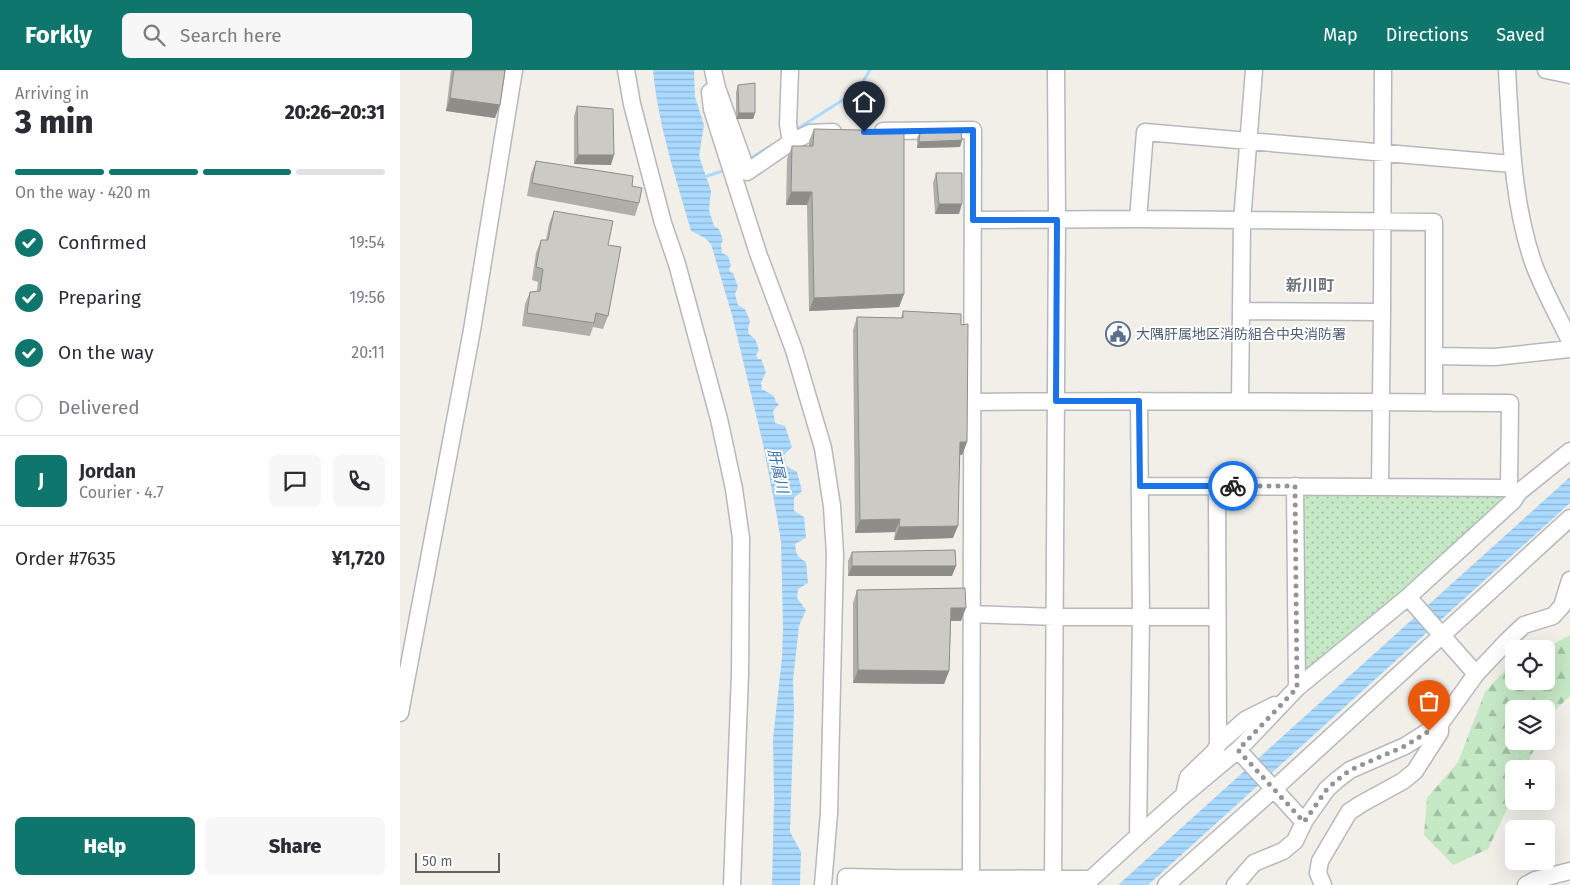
<!DOCTYPE html>
<meta charset="utf-8">
<style>
body{margin:0;font-family:"Fira Sans","Noto Sans JP",sans-serif;background:#f7f7f7;color:#2b2b33;height:100vh;display:flex;flex-direction:column;font-size:19px;white-space:nowrap}
*{box-sizing:border-box;margin:0}
p{font-size:16px;color:#7c7c81}
.icon{flex:none;width:28px;height:28px;fill:none;stroke:currentColor;stroke-width:2;stroke-linecap:round;stroke-linejoin:round}
.map{position:relative;flex:1;overflow:hidden}
.sheet{display:flex;flex-direction:column;background:#fff;width:400px}
.sheet>*{flex:none}
.buttons{position:absolute;left:1105px;top:570px;display:grid;gap:10px}
.buttons a{display:grid;place-items:center;width:50px;height:50px;border-radius:8px;background:#fff;box-shadow:0 5px 20px #0002;font-size:25px}
.scale{position:absolute;left:15px;bottom:12px;width:85px;box-sizing:border-box;padding-left:5px;border:2px solid #5f6368;border-top:0;font-size:14px;line-height:18px;white-space:nowrap;color:#5f6368;-webkit-text-stroke:4px #fff;paint-order:stroke}
.pin{position:absolute;display:grid;place-items:center;width:42px;height:42px;color:#fff;margin:-51px -21px;border-radius:50% 50% 50% 0;rotate:-45deg;box-shadow:0 0 5px #0007}
.pin .icon{rotate:45deg}
.courier{position:absolute;display:grid;place-items:center;width:50px;height:50px;margin:-25px;border:4px solid #1a73e8;border-radius:50%;background:#fff;color:#222;box-shadow:0 1px 6px #0007}
.headline em{font-style:normal;font-weight:800}
.headline div{display:flex;flex-direction:column-reverse}
.headline{display:flex;align-items:center;justify-content:space-between;height:85px;padding:0 15px}
h1{font-size:32px;font-weight:800;line-height:38px}
.bar{display:grid;grid-template-columns:repeat(4,1fr);gap:8px 5px;align-content:center;height:60px;padding:0 15px}
.bar i{height:6px;border-radius:4px;background:#e1e1e2}
.bar .selected{background:#0f766e}
.bar p{grid-column:span 4}
.line{display:flex;align-items:center;gap:12px;padding:0 15px;border-top:1px solid #e1e1e2}
.line div{flex:1}
.round{display:grid;place-items:center;flex:none;width:52px;height:52px;border-radius:8px;background:#f7f7f7}
ol{padding:0 15px;list-style:none}
li{display:flex;align-items:center;gap:15px;height:55px}
li p{margin-inline-start:auto}
li .icon{padding:5px;border-radius:50%;background:#0f766e;color:#fff;stroke-width:4}
li:last-child{color:#7c7c81}
li i{width:28px;height:28px;border:2px solid #e1e1e2;border-radius:50%}
.cta{display:flex;gap:10px;margin-top:auto;padding:10px 15px}
.cta a{flex:1;height:58px;border-radius:8px;background:#0f766e;color:#fff;font-size:20px;font-weight:800;line-height:58px;text-align:center}
.cta a+a{background:#f7f7f7;color:#2b2b33}
header{display:flex;align-items:center;gap:30px;box-sizing:border-box;height:70px;padding:0 25px;background:#0f766e;color:#fff}
header strong{font-size:24px}
nav{display:flex;gap:28px;margin-inline-start:auto;font-size:18px}
.search{width:350px;height:45px;background:#f7f7f7;display:flex;align-items:center;gap:12px;box-sizing:border-box;padding:0 18px;border-radius:8px;color:#7c7c81;font-size:19px}
main{display:flex;flex:1;min-height:0}
.map>svg:first-child{display:block}
.forest{fill:url(#forest-firs)}
.park{fill:url(#park-dots)}
.water{fill:url(#water-rules)}
.lines{fill:none;stroke-linecap:round;stroke-linejoin:round}
.stream{stroke:#aadaff;stroke-width:3}
.minor-casing{stroke:#b5b8bc;stroke-width:19}
.minor{stroke:#fff;stroke-width:16}
.wall{fill:#afaea9}
.shaded-wall{fill:#8f8d8a}
.building{fill:#cccac5;stroke:#8f8d8a}
.done{stroke:#929495;stroke-width:5;stroke-dasharray:0 9}
.route{stroke:#1a73e8;stroke-width:6}
.labels{text-anchor:middle;stroke-width:4;stroke-linejoin:round;paint-order:stroke}
.service-label{font-size:14px;fill:#4e5e75;stroke:#fff;text-anchor:start}
.water-label{font-size:15px;font-style:italic;fill:#4174aa;stroke:#fff}
.quarter-label{font-size:16px;font-weight:bold;fill:#70757a;stroke:#fff}
</style>
<header>
<strong>Forkly</strong>
<div class="search"><svg class="icon" aria-label="search" viewBox="0 0 24 24"><circle cx="10" cy="10" r="6"/><path d="M15 15l6 6"/></svg>Search here</div>
<nav><a>Map</a><a>Directions</a><a>Saved</a></nav>
</header>
<main>
<section class="sheet">
<div class="headline"><div><h1>3 min</h1><p>Arriving in</p></div><em>20:26–20:31</em></div>
<div class="bar"><i class="selected"></i><i class="selected"></i><i class="selected"></i><i></i><p>On the way · 420 m</p></div>
<ol>
<li><svg class="icon" aria-label="check" viewBox="0 0 24 24"><path d="M5 12l5 5 9-10"/></svg>Confirmed<p>19:54</p></li>
<li><svg class="icon" aria-label="check" viewBox="0 0 24 24"><path d="M5 12l5 5 9-10"/></svg>Preparing<p>19:56</p></li>
<li><svg class="icon" aria-label="check" viewBox="0 0 24 24"><path d="M5 12l5 5 9-10"/></svg>On the way<p>20:11</p></li>
<li><i></i>Delivered</li>
</ol>
<div class="line" style="height:90px"><b class="round" style="background:#0f766e;color:#fff">J</b><div><b>Jordan</b><p>Courier · 4.7</p></div><a class="round"><svg class="icon" aria-label="chat" viewBox="0 0 24 24"><path d="M4 5h16v11H9l-5 4z"/></svg></a><a class="round"><svg class="icon" aria-label="phone" viewBox="0 0 24 24"><path d="M5 4h4l2 5-3 2q2 4 5 5l2-3 5 2v4C11 20 4 13 5 4z"/></svg></a></div>
<div class="line" style="height:65px"><div>Order #7635</div><b>¥1,720</b></div>
<div class="cta"><a>Help</a><a>Share</a></div>
</section>
<div class="map">
<svg width="1170" height="815" viewBox="0 0 1170 815">
<defs>
<pattern id="forest-firs" width="22" height="20" patternUnits="userSpaceOnUse" patternTransform="scale(1.25)"><rect width="22" height="20" fill="#c5e8c5"/><path d="M5 1l3.5 6h-7zM16 11l3.5 6h-7z" fill="#a3c0a4"/></pattern>
<pattern id="park-dots" width="8" height="8" patternUnits="userSpaceOnUse" patternTransform="scale(1.25)"><rect width="8" height="8" fill="#c5e8c5"/><path d="M2 2h.1M6 6h.1" fill="none" stroke="#a3c0a4" stroke-width="1.8" stroke-linecap="round"/></pattern>
<pattern id="water-rules" width="6" height="5" patternUnits="userSpaceOnUse" patternTransform="scale(1.25)"><rect width="6" height="5" fill="#aadaff"/><path d="M0 2.5h6" fill="none" stroke="#8eb4d2"/></pattern>
</defs>
<rect width="100%" height="100%" fill="#f1efe8"/>
<path class="forest" d="M1170 565V626L1151 644 1146 654V639H1114V671H1138L1125 699H1114V724L1088 779 1053 795 1024 765 1027 728 1058 692 1085 622 1106 599 1114 594V611H1146V579H1144Z"/>
<path class="park" d="M901 426 1110 427 904 606Z"/>
<path class="water" d="M253 0H294L295 27 304 55 299 86 311 121 309 140 314 156 319 159 323 170 321 174 322 183 328 186 331 196 329 198 330 202 333 203 338 217 335 224 338 235 345 239 350 251 348 259 349 264 355 269 359 280 356 285 358 289H361L366 302 361 313 362 319 374 326 376 332 379 334 373 341 375 353 385 356 392 377 384 385 386 396 397 402 402 421 394 428V441L404 447 406 468 395 474C396 484 397 487 406 492L408 513 398 519 397 528 406 540 399 556 393 610 394 638 390 762 401 782 400 815H372L374 728 373 669 382 587 383 557 381 472 376 441 363 374 332 245 311 174 305 168 291 161C276 108 258 55 253 0Z
M1170 407V433L748 815H718Z"/>
<g class="lines">
<path class="stream" d="M394 61 457 21 470 0
M348 90 372 75
M304 107 326 100"/>
<defs>
<path id="minor" d="M226 0 232 34 246 88 263 153 277 194 319 349 334 419 341 468 340 604 332 815
M313 0 317 18 347 102 391 72 410 63 433 62
M390 0 388 54 391 72
M1107 0C1111 66 1112 132 1134 195 1144 221 1158 246 1170 271
M1146 0 1170 5
M310 22 312 39 358 183 394 280 423 378 432 436 435 484 429 743 423 815
M483 61 573 60 571 808
M738 149 745 62 1112 94
M573 150 738 149 1034 152V333
M841 241 982 242 983 0
M1034 286 1095 287 1170 279
M840 331 842 151 854 0
M573 332C752 330 931 332 1110 333L1109 418 980 417 982 242
M740 416 980 417
M817 416 818 674
M895 416 897 618
M1008 527 1076 604
M572 544 655 547H817
M0 643 72 260 114 0
M838 680 904 752
M784 725 788 707 815 681 818 674 845 650 875 635
M738 766 784 725 838 680 897 618 1008 527 1113 431 1119 422 1170 381
M492 808 691 809 738 766 741 547 739 331
M446 815V807L492 808V815
M653 815 657 150 656 0
M766 815 874 719 1170 448
M835 815 854 793 883 781 895 771 905 750 927 719 937 710 950 700 1005 676 1040 654 1076 604 1108 570 1124 555 1153 546 1162 536 1170 510
M923 815 918 803 920 791 949 742 961 734 1003 711 1015 701 1040 662V654
M1126 815 1135 810 1170 801"/>
</defs>
<use href="#minor" class="minor-casing"/>
<use href="#minor" class="minor"/>
</g>
<path class="wall" d="M51 0H105L95 48 46 41Z
M338 15 355 43 353 49H336V22Z
M177 36 211 95 174 94V46Z
M414 59 504 224 499 237 409 241 407 135H386L387 89 392 76H409V71Z
M520 62 562 70 560 77 517 78V68Z
M136 91 232 116 239 133 235 146 127 126 131 104Z
M536 103 559 144H535L533 113Z
M154 141 208 175V246L203 259 193 257 190 266 122 256 125 234 130 222 137 221 138 212 132 210 136 183 141 170H146L149 154Z
M503 241 561 255 567 372 562 385H560L553 468 494 470 495 462 455 463 453 260 457 247 501 248Z
M452 482 552 506H448V491Z
M457 520 561 551H551L549 601 544 614 453 613V533Z"/>
<path class="shaded-wall" d="M50 28 100 35 95 48 46 41Z
M339 43H355L353 49H336Z
M562 70 560 77 517 78 519 72Z
M178 85H214L211 95 174 94Z
M391 122H412L407 135H386Z
M539 134H562L559 144H535Z
M504 224 499 237 409 241 414 228Z
M560 372H567L562 385 555 384Z
M500 449 495 462 455 463 460 450Z
M558 456 553 468 494 470 499 457Z
M452 496H556L552 506H448Z
M551 538H566L561 551H546Z
M458 600 549 601 544 614 453 613Z"/>
<path class="building" d="M54 0H105L100 35 50 28Z
M355 13V43H339L338 15Z
M177 36 213 39 214 85H178Z
M414 59 504 61V224L414 228 412 122H391L392 76H413Z
M520 62H561L562 70 519 72Z
M136 91 233 106 232 116 242 118 239 133 132 113Z
M536 103H562V134H539Z
M154 141 213 151 208 175 221 177 208 246 196 243 194 253 127 243 130 222 140 221 143 199 136 197 141 170H148Z
M503 241 561 244V255L568 254 567 372H560L558 456 499 457 500 449 460 450 457 247 503 248Z
M555 480 556 496H452V482Z
M565 518 566 538H551L549 601 458 600 457 520Z"/>
<g class="lines">
<path class="done" d="M833 416H895L897 618 838 680 904 752 927 719 937 710 950 700 1005 676 1029 661"/>
<path class="route" d="M464 62 573 60V150H657L656 331H739L740 416H833"/>
</g>
<defs>
<symbol id="civic-ring" viewBox="-11 -11 22 22"><circle r="9.5" fill="#fff" stroke="#5c6f8a" stroke-width="1.5"/><path d="M-.6-6.5H3V-4.5H.6V-3L4-1V1h2V6H-6V1h2V-1L-.6-3ZM-1.2 2.5V6h2.4V2.5Z" fill="#5c6f8a"/></symbol>
</defs>
<g fill-rule="evenodd">
<use href="#civic-ring" x="704" y="250" width="28" height="28"/>
</g>
<g class="labels">
<g class="service-label">
<text x="736" y="269">大隅肝属地区消防組合中央消防署</text>
</g>
<g class="water-label">
<text transform="translate(378 401) rotate(77)" y="5">肝属川</text>
</g>
<g class="quarter-label">
<text x="910" y="221">新川町</text>
</g>
</g>
</svg>
<div class="buttons">
<a><svg class="icon" aria-label="locate" viewBox="0 0 24 24"><circle cx="12" cy="12" r="6"/><path d="M12 2v4M12 18v4M2 12h4M18 12h4"/></svg></a>
<a><svg class="icon" aria-label="layers" viewBox="0 0 24 24"><path d="M12 4l9 5-9 5-9-5zM3 14l9 5 9-5"/></svg></a>
<a>+</a>
<a>−</a>
</div>
<div class="scale">50 m</div>
<div class="pin" style="left:1029px;top:661px;background:#ea580c"><svg class="icon" aria-label="bag" viewBox="0 0 24 24"><path d="M5 8h14l-1 12H6zM9 8a3 3 0 0 1 6 0"/></svg></div>
<div class="pin" style="left:464px;top:62px;background:#1f2937"><svg class="icon" aria-label="home" viewBox="0 0 24 24"><path d="M3 11l9-7 9 7M6 9v11h12V9"/></svg></div>
<div class="courier" style="left:833px;top:416px"><svg class="icon" aria-label="bike" viewBox="0 0 24 24"><circle cx="6" cy="16" r="4"/><circle cx="18" cy="16" r="4"/><path d="M6 16l4-8h5l3 8M10 8l3 8H6M13 5h3"/></svg></div>
</div>
</main>
